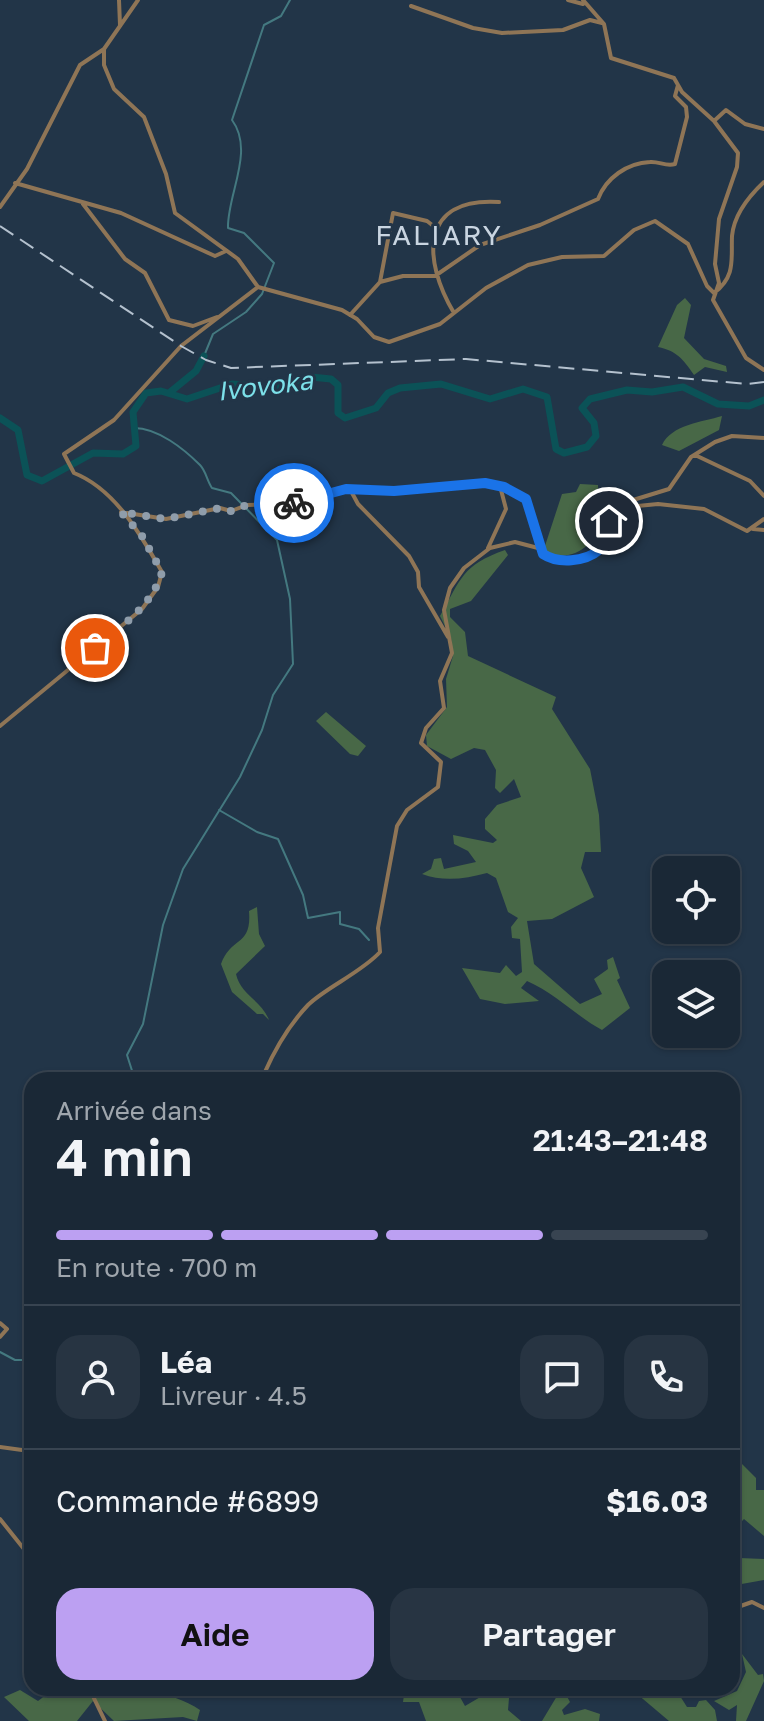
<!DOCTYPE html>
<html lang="fr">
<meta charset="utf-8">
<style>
body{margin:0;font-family:"Golos Text",sans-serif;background:#273442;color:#f1f3f6;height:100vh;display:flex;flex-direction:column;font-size:30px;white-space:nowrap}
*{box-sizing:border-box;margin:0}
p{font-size:26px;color:#9fa6ad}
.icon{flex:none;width:44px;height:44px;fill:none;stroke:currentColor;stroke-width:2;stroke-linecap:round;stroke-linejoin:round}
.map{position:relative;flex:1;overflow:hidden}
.sheet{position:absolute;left:24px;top:1072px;width:716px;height:624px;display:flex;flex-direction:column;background:#1a2836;border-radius:24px;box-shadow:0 2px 6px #0004,0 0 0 2px #384451}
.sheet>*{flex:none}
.fabs{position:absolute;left:652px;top:856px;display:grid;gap:16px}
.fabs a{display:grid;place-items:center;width:88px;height:88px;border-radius:16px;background:#1a2836;box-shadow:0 2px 6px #0004,0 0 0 2px #384451;font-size:40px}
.pin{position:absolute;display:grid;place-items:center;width:68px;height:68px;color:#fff;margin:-34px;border:4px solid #fff;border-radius:50%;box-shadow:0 2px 8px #0007}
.courier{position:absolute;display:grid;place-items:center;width:80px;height:80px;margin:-40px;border:6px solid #1a73e8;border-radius:50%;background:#fff;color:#222;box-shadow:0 2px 10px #0007}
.headline em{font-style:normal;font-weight:600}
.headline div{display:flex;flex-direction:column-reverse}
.headline{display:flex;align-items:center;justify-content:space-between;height:136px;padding:0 32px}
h1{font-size:52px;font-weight:600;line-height:60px}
.bar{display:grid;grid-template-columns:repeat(4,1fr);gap:12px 8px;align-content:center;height:96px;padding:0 32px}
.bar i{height:10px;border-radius:6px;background:#384451}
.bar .current{background:#bca0f2}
.bar p{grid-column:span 4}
.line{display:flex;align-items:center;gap:20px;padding:0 32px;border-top:2px solid #384451}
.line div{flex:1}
.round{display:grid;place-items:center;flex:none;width:84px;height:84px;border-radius:24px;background:#273442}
.button{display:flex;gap:16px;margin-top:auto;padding:16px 32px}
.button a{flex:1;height:92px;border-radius:24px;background:#bca0f2;color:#111;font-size:32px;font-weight:600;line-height:92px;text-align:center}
.button a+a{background:#273442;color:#f1f3f6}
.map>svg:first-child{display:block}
.forest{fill:#486847}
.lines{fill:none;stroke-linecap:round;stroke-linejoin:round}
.stream{stroke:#447980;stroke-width:2}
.river{stroke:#0b5257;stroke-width:7}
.minor{stroke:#8f7556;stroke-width:4}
.rail{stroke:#b4c1ce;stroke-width:2;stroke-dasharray:16 8;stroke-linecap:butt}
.done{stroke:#8f9dab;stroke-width:8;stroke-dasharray:0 14.4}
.route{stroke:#1a73e8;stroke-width:10}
.labels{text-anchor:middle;stroke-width:6;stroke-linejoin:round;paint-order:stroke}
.water-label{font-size:26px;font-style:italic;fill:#7ce0e9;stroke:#223548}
.quarter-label{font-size:28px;letter-spacing:2px;fill:#c9d5e1;stroke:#223548}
</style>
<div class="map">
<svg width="764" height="1721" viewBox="0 0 764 1721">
<rect width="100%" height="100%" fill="#223548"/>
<path class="forest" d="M685 298 691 305 684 338 704 359 726 366 727 372 705 367 694 375C683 359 677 351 658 347L677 305Z
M722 416 719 430 679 451 662 445C671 425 702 422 722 416Z
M580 484 598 485C598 494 599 502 600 511 602 544 572 565 543 552L562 494 576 492Z
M505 550 508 555 471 601 450 609V617L465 632 468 656 556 697 552 709 590 769 599 815 601 852H585L581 868 594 897 552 919 527 921 534 964 580 1004 602 994 594 979 608 969 607 960 613 957 620 978 617 980 630 1008 602 1030C576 1016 555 993 527 981L521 988 539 1001 505 1004 480 999 462 968 500 973 506 965 516 976 522 972 520 939 512 938 511 927 518 918 508 912 496 878 487 873C465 879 443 882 422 874L431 869 434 859 441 858 444 869 476 862 468 851 454 844 453 835 493 843 497 840 485 829V819L497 805 521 797 514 779 500 793 495 788 496 770 485 750 474 748 451 759 427 746 426 735 447 707 446 679 453 656 451 638 440 616C461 579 462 565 505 550Z
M326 712 366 746 358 756 350 754 316 721Z
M257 907 259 934 265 946 236 974C240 994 262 1001 269 1020L263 1014H257L232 992 221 964C231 936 252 947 249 911Z
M732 1454 756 1478V1490H764V1536L744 1519 734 1529V1550Z
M739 1558 764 1559V1580L736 1585 732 1582V1559Z
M742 1654 758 1675 763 1674 764 1681 746 1721H736L737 1705 729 1710 714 1701 737 1691 746 1672Z
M40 1688C89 1688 160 1682 200 1710L197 1721 183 1717 114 1721 93 1701 77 1721H29L4 1697 20 1690 38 1701 46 1695Z
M405 1688H466L460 1697 465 1706 482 1696 509 1698 508 1710 521 1721H426L419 1702H403Z
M630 1688H675L687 1707H696L699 1701 706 1700 715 1710 717 1721H669Z
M564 1691 570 1702 562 1710 564 1715 585 1709 600 1714 599 1721H542L557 1696Z"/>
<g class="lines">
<path class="stream" d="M204 356 213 334 246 312 262 294 274 263 244 233 228 228C227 195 255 151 232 120L264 25 281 16 290 0
M134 428C158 428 184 449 200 465 206 471 207 481 212 488L231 493 277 540 290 599 293 664 273 695 262 730 240 777 183 869 163 925 143 1024 127 1055 135 1080
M219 810 257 832 278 839 303 895 308 918 340 912V924L359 929 369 940
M0 1352 15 1360H32"/>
<path class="river" d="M169 393 196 371 204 356
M0 418 18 430 27 475 42 481 93 453 123 454 136 446 133 412 146 393 161 391 187 399 232 384 272 387 311 377 331 379 338 385V413L345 418 376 408 388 393 400 388 441 384 490 399 523 389 547 397 556 449 564 453 587 447 596 436 594 423 582 408 590 399 627 390 652 392 683 387 718 404 749 406 764 400"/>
<path class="minor" d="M119 0 120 25
M138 0 104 49V65L114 89 144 117 166 174 175 213 238 259 258 287 342 310 357 319 374 337 389 342 440 324 486 288 528 265 562 257 604 256 634 230 655 221 688 244 707 286 714 293C736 276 731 260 732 236 734 215 749 196 764 182
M568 0 583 4
M583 0 604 24 611 58 674 78 682 92 714 121 726 110 745 124 764 129
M411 6 473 28 502 33 563 30 590 20 602 23
M714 121 738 153 737 167 719 219 715 264 719 283 713 300 746 358 764 370
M15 183 121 213 215 256 226 251
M83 204 125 259 145 273 169 320 193 326 217 317
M0 207 27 169 80 65 104 49
M380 282 393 213 427 221 436 228
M454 313C422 259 420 197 499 202
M350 315 380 282 403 276H435L480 245 540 225 598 199C606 178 627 163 650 162 659 161 666 167 675 164L687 117 686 107 675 96 678 85
M695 455 750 481 764 496
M351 491 358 504 409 556 418 572 419 587 448 637
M617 508 658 504 704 509 747 531 764 519
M121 512 166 519 220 508 231 511 247 505 296 503 346 489 394 491 485 483 504 487 526 499 543 554C559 564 585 563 599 550L611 516 620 504 669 489 691 457 715 442 732 436 764 438
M753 529 764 530
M488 548 506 509 500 486
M0 726 142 609 158 587 162 572C141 535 115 489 74 473L64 454 114 420 181 346 258 287
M230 1080 236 1077 242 1080
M269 1080 264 1074C275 1049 289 1025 308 1005 325 988 362 972 380 952L378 928 397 826 407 810 438 787 441 762 421 743 426 728 444 708 440 681 452 653 444 610 450 588 464 568 490 548 515 542 538 548
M0 1323 7 1329 0 1337
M0 1447 22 1450 32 1447
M0 1519 32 1559
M732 1609 752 1602 764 1608
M89 1688 105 1721"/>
<path class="rail" d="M0 226 181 346 206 360 231 368 466 359 747 384 764 382"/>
</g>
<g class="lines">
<path class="done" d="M95 648C121 626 152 607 162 572L142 536 121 512 166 519 220 508 231 511 247 505 294 503"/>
<path class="route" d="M294 503 346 489 394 491 485 483 504 487 526 499 543 554C558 564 585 562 599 550L609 521"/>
</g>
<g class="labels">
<g class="water-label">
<text transform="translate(265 386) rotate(-7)" y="9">Ivovoka</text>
</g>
<g class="quarter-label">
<text x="439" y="245">FALIARY</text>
</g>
</g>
</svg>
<div class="fabs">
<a><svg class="icon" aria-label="locate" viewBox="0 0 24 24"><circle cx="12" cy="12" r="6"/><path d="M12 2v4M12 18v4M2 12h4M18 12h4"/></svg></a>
<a><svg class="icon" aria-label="layers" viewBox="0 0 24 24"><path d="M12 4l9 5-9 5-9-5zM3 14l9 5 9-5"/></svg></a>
</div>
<div class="pin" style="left:95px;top:648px;background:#ea580c"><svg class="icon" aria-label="bag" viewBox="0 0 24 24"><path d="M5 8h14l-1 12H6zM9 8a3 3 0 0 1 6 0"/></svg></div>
<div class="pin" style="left:609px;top:521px;background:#1f2937"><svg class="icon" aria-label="home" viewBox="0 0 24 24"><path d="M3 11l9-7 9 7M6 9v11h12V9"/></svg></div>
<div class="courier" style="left:294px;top:503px"><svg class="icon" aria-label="bike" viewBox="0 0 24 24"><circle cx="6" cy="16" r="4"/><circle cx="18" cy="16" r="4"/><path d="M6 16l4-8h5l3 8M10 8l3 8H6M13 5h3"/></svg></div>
<section class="sheet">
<div class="headline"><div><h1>4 min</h1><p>Arrivée dans</p></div><em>21:43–21:48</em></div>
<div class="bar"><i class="current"></i><i class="current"></i><i class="current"></i><i></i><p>En route · 700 m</p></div>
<div class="line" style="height:144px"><a class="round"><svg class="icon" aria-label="person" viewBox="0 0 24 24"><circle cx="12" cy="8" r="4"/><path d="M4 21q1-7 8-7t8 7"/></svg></a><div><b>Léa</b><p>Livreur · 4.5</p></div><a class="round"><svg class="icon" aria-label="chat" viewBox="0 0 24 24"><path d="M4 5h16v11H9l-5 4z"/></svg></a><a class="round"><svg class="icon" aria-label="phone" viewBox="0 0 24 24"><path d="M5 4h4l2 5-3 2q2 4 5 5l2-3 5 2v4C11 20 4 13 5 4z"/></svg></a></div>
<div class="line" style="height:104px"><div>Commande #6899</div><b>$16.03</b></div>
<div class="button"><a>Aide</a><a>Partager</a></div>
</section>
</div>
